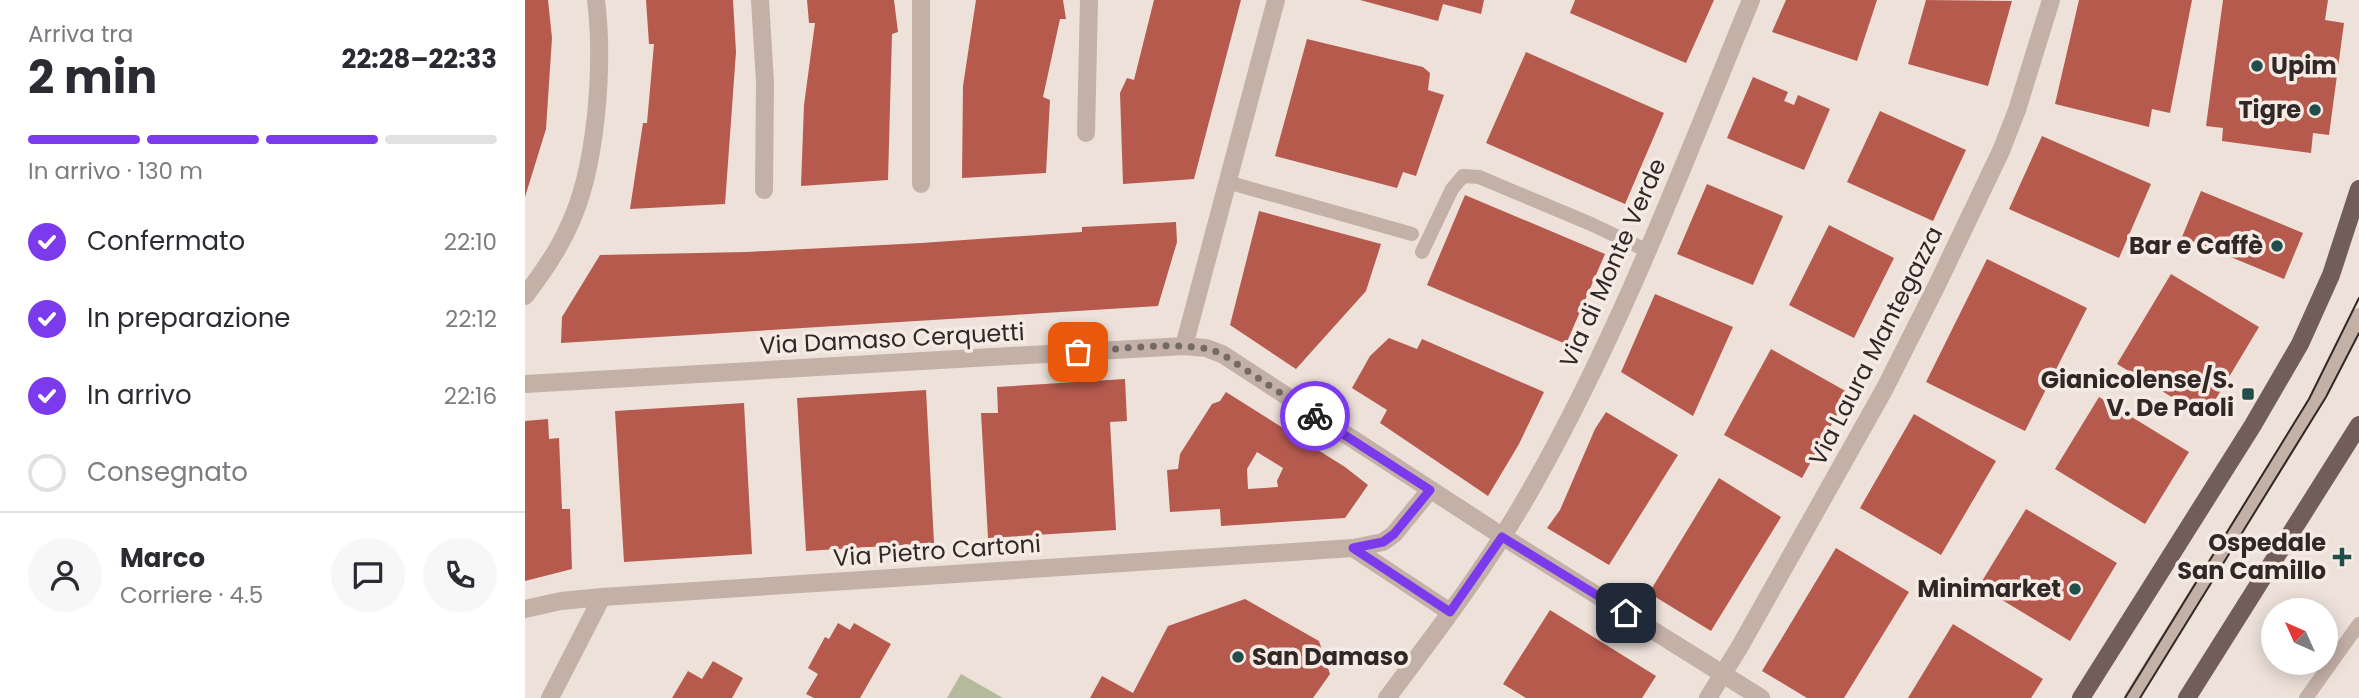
<!DOCTYPE html>
<html lang="it">
<meta charset="utf-8">
<style>
body{margin:0;font-family:Poppins,sans-serif;background:#f7f7f7;color:#2b2b33;height:100vh;display:flex;flex-direction:column;font-size:26px;white-space:nowrap}
*{box-sizing:border-box;margin:0}
p{font-size:23px;color:#7c7c81}
.icon{flex:none;width:38px;height:38px;fill:none;stroke:currentColor;stroke-width:2;stroke-linecap:round;stroke-linejoin:round}
.map{position:relative;flex:1;overflow:hidden}
.details{display:flex;flex-direction:column;background:#fff;width:525px}
.details>*{flex:none}
.needle{width:46px;rotate:315deg}
.tools{position:absolute;left:1736px;top:598px;display:grid;gap:14px}
.tools a{display:grid;place-items:center;width:77px;height:77px;border-radius:50%;background:#fff;box-shadow:0 4px 18px #0003;font-size:35px}
.pin{position:absolute;display:grid;place-items:center;width:60px;height:60px;color:#fff;margin:-30px;border-radius:14px;box-shadow:0 4px 10px #0006}
.courier{position:absolute;display:grid;place-items:center;width:70px;height:70px;margin:-35px;border:5px solid #7c3aed;border-radius:50%;background:#fff;color:#222;box-shadow:0 2px 9px #0007}
.overview em{font-style:normal;font-weight:700}
.overview div{display:flex;flex-direction:column-reverse}
.overview{display:flex;align-items:center;justify-content:space-between;height:119px;padding:0 28px}
h1{font-size:46px;font-weight:700;line-height:52px}
.bar{display:grid;grid-template-columns:repeat(4,1fr);gap:10px 7px;align-content:center;height:84px;padding:0 28px}
.bar i{height:9px;border-radius:5px;background:#e1e1e2}
.bar .selected{background:#7c3aed}
.bar p{grid-column:span 4}
.line{display:flex;align-items:center;gap:18px;padding:0 28px;border-top:2px solid #e1e1e2}
.line div{flex:1}
.round{display:grid;place-items:center;flex:none;width:74px;height:74px;border-radius:37px;background:#f7f7f7}
ol{padding:0 28px;list-style:none}
li{display:flex;align-items:center;gap:21px;height:77px}
li p{margin-inline-start:auto}
li .icon{padding:7px;border-radius:50%;background:#7c3aed;color:#fff;stroke-width:4}
li:last-child{color:#7c7c81}
li i{width:38px;height:38px;border:4px solid #e1e1e2;border-radius:50%}
main{display:flex;flex:1;min-height:0}
.map>svg:first-child{display:block}
.green{fill:#b4ba9b}
.building{fill:#b65a4e;fill-rule:evenodd}
.lines{fill:none;stroke-linecap:round;stroke-linejoin:round}
.lane{stroke:#c3b0a7;stroke-width:14}
.street{stroke:#c3b0a7;stroke-width:18}
.primary{stroke:#715e59;stroke-width:18}
.tram{stroke:#312826;stroke-width:2}
.done{stroke:#736965;stroke-width:7;stroke-dasharray:0 12.6}
.route{stroke:#7c3aed;stroke-width:9}
.poi-dot{fill:#214d4a;stroke:#f6ebe4;stroke-width:2.5}
.labels{text-anchor:middle;stroke-width:7;stroke-linejoin:round;paint-order:stroke}
.poi-label{font-size:24px;font-weight:bold;fill:#312826;stroke:#f6ebe4;text-anchor:end}
.street-label{font-size:24px;fill:#312826;stroke:#f6ebe4}
</style>
<main>
<section class="details">
<div class="overview"><div><h1>2 min</h1><p>Arriva tra</p></div><em>22:28–22:33</em></div>
<div class="bar"><i class="selected"></i><i class="selected"></i><i class="selected"></i><i></i><p>In arrivo · 130 m</p></div>
<ol>
<li><svg class="icon" aria-label="check" viewBox="0 0 24 24"><path d="M5 12l5 5 9-10"/></svg>Confermato<p>22:10</p></li>
<li><svg class="icon" aria-label="check" viewBox="0 0 24 24"><path d="M5 12l5 5 9-10"/></svg>In preparazione<p>22:12</p></li>
<li><svg class="icon" aria-label="check" viewBox="0 0 24 24"><path d="M5 12l5 5 9-10"/></svg>In arrivo<p>22:16</p></li>
<li><i></i>Consegnato</li>
</ol>
<div class="line" style="height:126px"><a class="round"><svg class="icon" aria-label="person" viewBox="0 0 24 24"><circle cx="12" cy="8" r="4"/><path d="M4 21q1-7 8-7t8 7"/></svg></a><div><b>Marco</b><p>Corriere · 4.5</p></div><a class="round"><svg class="icon" aria-label="chat" viewBox="0 0 24 24"><path d="M4 5h16v11H9l-5 4z"/></svg></a><a class="round"><svg class="icon" aria-label="phone" viewBox="0 0 24 24"><path d="M5 4h4l2 5-3 2q2 4 5 5l2-3 5 2v4C11 20 4 13 5 4z"/></svg></a></div>
</section>
<div class="map">
<svg width="1834" height="698" viewBox="0 0 1834 698">
<rect width="100%" height="100%" fill="#ede1d9"/>
<path class="green" d="M436 674 478 698H422Z"/>
<path class="building" d="M0 0H23L27 38 21 129 0 197Z
M121 0H208L211 52 200 204 105 209 118 123H122L129 44H124Z
M282 0H369L373 32 367 34 363 180 276 186 279 105 290 23H284Z
M451 0H538L541 19H535L518 97 525 100 521 173 437 178 438 86Z
M629 0H716L669 179 598 184 595 93 602 78 609 80Z
M835 0H959L956 14 918 4 913 21Z
M1050 0H1189L1161 63 1045 13Z
M1261 0H1352L1332 61 1247 32Z
M1401 0 1487 1 1463 86 1383 64Z
M1554 0H1667L1645 113 1627 109 1624 127 1530 104Z
M1698 0H1803L1800 20 1819 23 1804 135 1788 133 1786 153 1697 141 1698 128 1681 126Z
M782 39 898 67 905 73 903 90 919 95 891 176 878 172 872 188 750 156Z
M1001 52 1139 113 1100 204 961 143Z
M1228 77 1263 92 1259 101 1269 105 1273 95 1305 109 1279 170 1202 138Z
M1355 111 1441 150 1408 221 1322 182Z
M1517 136 1626 184 1594 258 1484 209Z
M1182 184 1258 216 1228 285 1152 254Z
M1676 191 1778 233 1759 279 1657 237Z
M940 195 1080 254 1041 344 902 285Z
M734 211 856 244 841 291 771 369 705 325Z
M651 222 652 242 633 306 36 343 37 317 75 255 222 252 396 243 557 232V227Z
M1304 225 1369 258 1329 338 1264 305Z
M1462 259 1562 308 1500 431 1401 382Z
M1646 274 1734 327 1680 417 1592 364Z
M1130 294 1208 327 1168 416 1096 372Z
M864 338 892 349 897 339 1019 392 994 444 963 496 855 423 862 410 827 388 845 356Z
M1246 349 1324 393 1277 478 1199 435Z
M600 379 602 421 585 422 591 530 463 538 456 413H473L472 387Z
M401 390 409 543 281 551 272 398Z
M701 392 820 467 843 485 820 518 696 526 695 509 645 512 642 470 653 469 655 454 687 404 695 401ZM732 452 758 468 752 481 753 487 723 489 722 469Z
M1574 397 1664 452 1620 524 1530 469Z
M219 403 227 554 99 562 90 411Z
M1081 412 1153 455 1084 565 1022 528 1035 510 1070 429Z
M1389 414 1471 461 1416 555 1335 508Z
M23 419 24 439 34 438 37 509H45L47 569 0 581V421Z
M1194 478 1256 517 1186 631 1124 593Z
M1501 509 1592 563 1545 641 1454 586Z
M1311 548 1384 592 1319 698H1282L1237 671Z
M720 599 794 641 805 674 788 698H565L577 676 608 693 643 626Z
M1025 610 1131 676 1117 698H1001L978 684Z
M313 623 325 630 329 623 366 644 335 698H289L281 694 293 674 283 668 300 637 304 639Z
M1428 624 1518 679 1506 698H1383Z
M188 661 218 678 207 698H147L163 671 177 679Z"/>
<g class="lines">
<path class="lane" d="M702 182 887 234
M897 252 927 189 938 176 954 177 1066 224 1123 251
M1606 698 1764 444 1796 391 1834 315
M1781 698 1834 624"/>
<path class="street" d="M235 0 240 82 239 190
M561 133 564 0
M396 184V0
M0 296C16 275 32 253 43 228 72 169 79 65 71 0
M659 346 751 0
M0 384 659 346 681 348 697 354 977 536 1236 698
M828 548 925 612
M0 609 36 601 77 597 828 548 858 542 869 534 905 490
M25 698 77 597
M862 698C914 629 967 559 1009 484 1096 330 1159 163 1226 0
M1183 698 1214 648 1359 390 1412 285 1476 151 1492 110 1526 0"/>
<path class="primary" d="M1556 698 1728 425 1775 344 1806 275 1834 189
M1662 698 1834 425"/>
<path class="tram" d="M1600 698 1784 399 1834 298
M1615 698 1801 397 1834 333"/>
</g>
<g class="lines">
<path class="done" d="M553 352C591 350 665 338 697 354L790 416"/>
<path class="route" d="M790 416 905 490 869 534 858 542 828 548 925 612 977 537 1101 613"/>
</g>
<g class="poi-dot">
<circle cx="1732" cy="66" r="7"/>
<circle cx="1790" cy="110" r="7"/>
<circle cx="1752" cy="246" r="7"/>
<rect x="1716" y="387" width="14" height="14" rx="3.5"/>
<path d="M1813.5 546.5h7v7h7v7h-7v7h-7v-7h-7v-7h7z"/>
<circle cx="1550" cy="589" r="7"/>
<circle cx="713" cy="657" r="7"/>
</g>
<g class="labels">
<g class="poi-label">
<text x="1746" y="74" text-anchor="start">Upim</text>
<text x="1776" y="118">Tigre</text>
<text x="1738" y="254">Bar e Caffè</text>
<text x="1709" y="388">Gianicolense/S.<tspan x="1709" dy="28">V. De Paoli</tspan></text>
<text x="1801" y="551">Ospedale<tspan x="1801" dy="28">San Camillo</tspan></text>
<text x="1536" y="597">Minimarket</text>
<text x="727" y="665" text-anchor="start">San Damaso</text>
</g>
<g class="street-label">
<text transform="translate(1088 263) rotate(-66)" y="8">Via di Monte Verde</text>
<text transform="translate(367 339) rotate(-3)" y="8">Via Damaso Cerquetti</text>
<text transform="translate(1351 346) rotate(-63)" y="8">Via Laura Mantegazza</text>
<text transform="translate(412 551) rotate(-4)" y="8">Via Pietro Cartoni</text>
</g>
</g>
</svg>
<div class="tools">
<a><svg class="needle" viewBox="-14 -14 28 28"><path d="M0-13l5 13h-10z" fill="#e53935"/><path d="M0 13l5-13h-10z" fill="#7c7c81"/></svg></a>
</div>
<div class="pin" style="left:553px;top:352px;background:#ea580c"><svg class="icon" aria-label="bag" viewBox="0 0 24 24"><path d="M5 8h14l-1 12H6zM9 8a3 3 0 0 1 6 0"/></svg></div>
<div class="pin" style="left:1101px;top:613px;background:#1f2937"><svg class="icon" aria-label="home" viewBox="0 0 24 24"><path d="M3 11l9-7 9 7M6 9v11h12V9"/></svg></div>
<div class="courier" style="left:790px;top:416px"><svg class="icon" aria-label="bike" viewBox="0 0 24 24"><circle cx="6" cy="16" r="4"/><circle cx="18" cy="16" r="4"/><path d="M6 16l4-8h5l3 8M10 8l3 8H6M13 5h3"/></svg></div>
</div>
</main>
